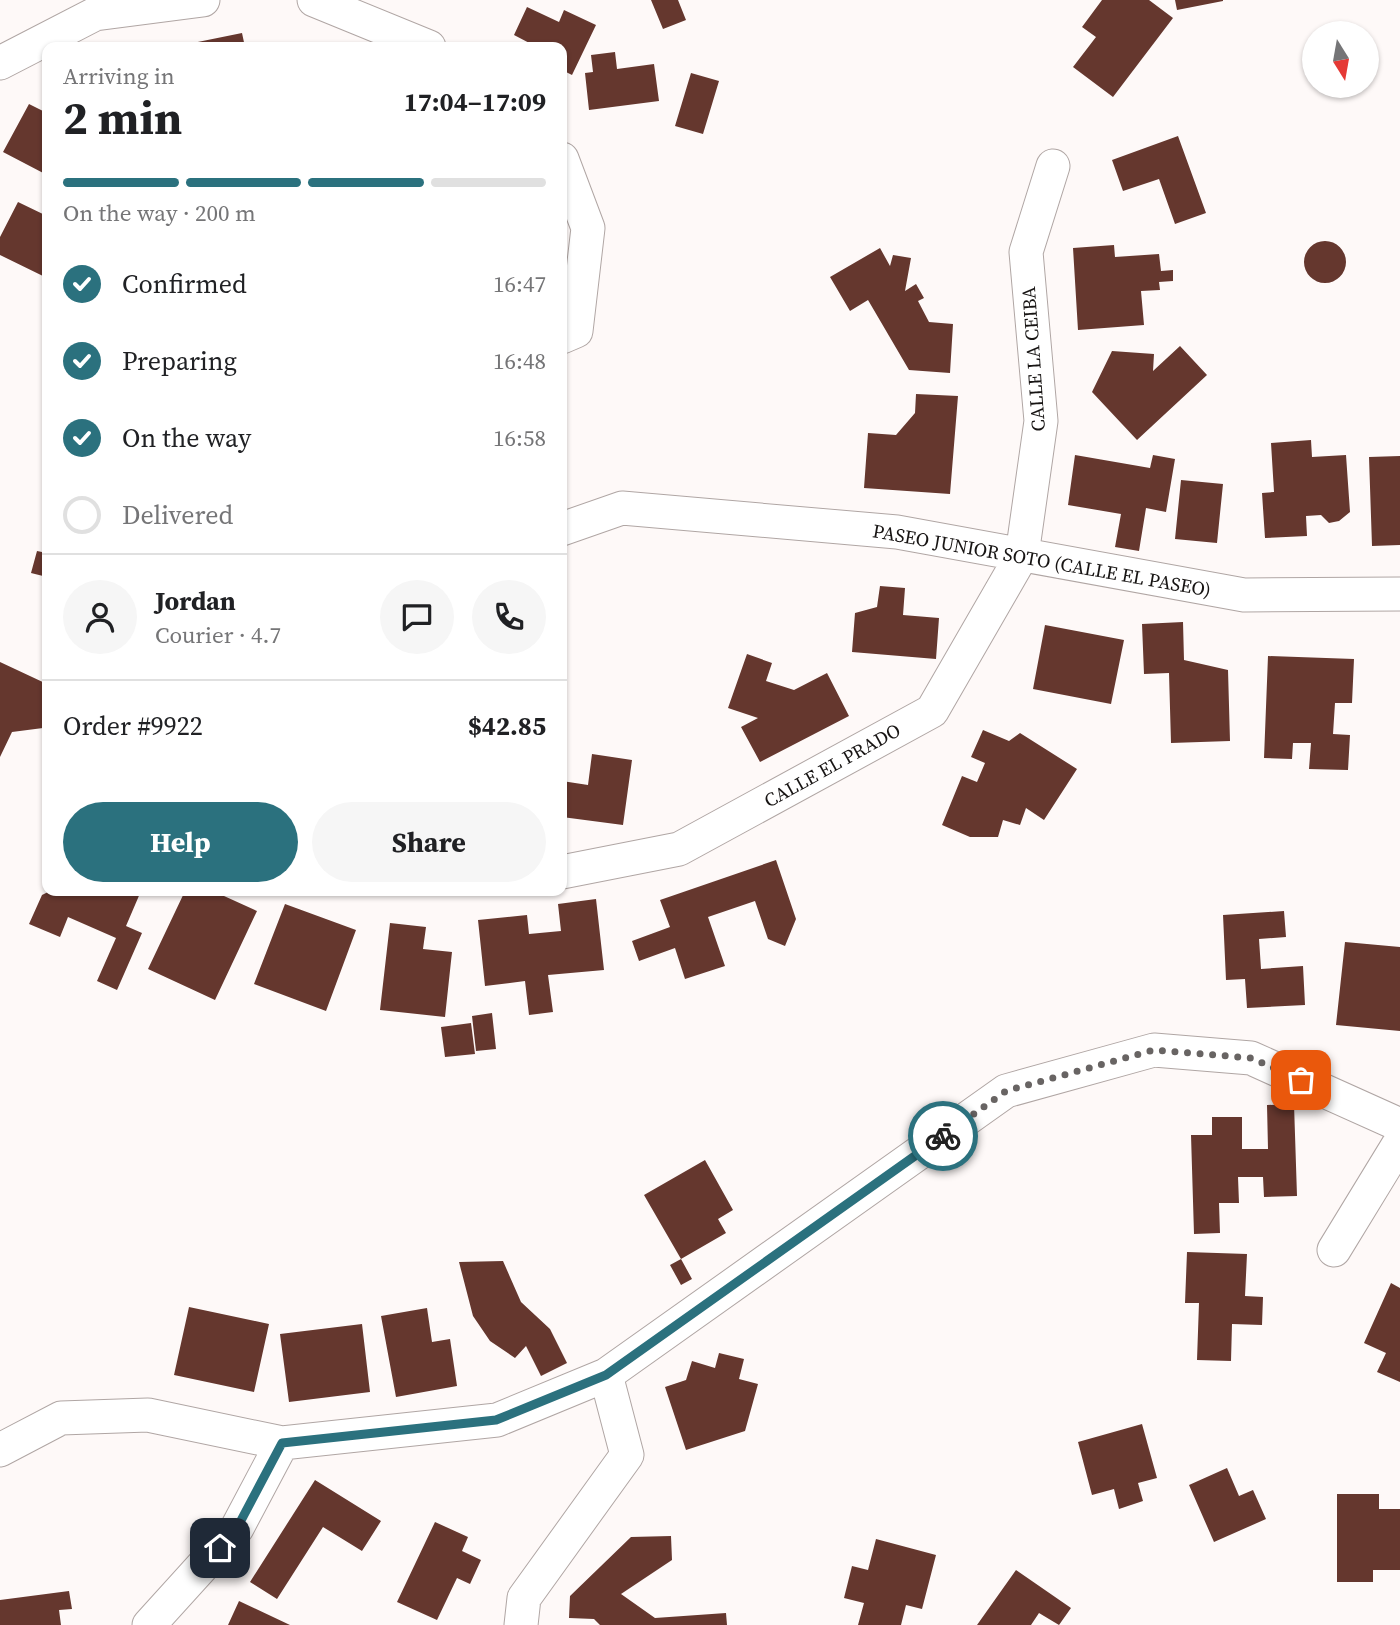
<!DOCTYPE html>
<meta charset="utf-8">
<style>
body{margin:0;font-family:"Source Serif 4",serif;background:#f6f6f6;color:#202124;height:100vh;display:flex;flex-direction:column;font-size:26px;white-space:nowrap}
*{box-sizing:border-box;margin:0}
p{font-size:23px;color:#757577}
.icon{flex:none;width:38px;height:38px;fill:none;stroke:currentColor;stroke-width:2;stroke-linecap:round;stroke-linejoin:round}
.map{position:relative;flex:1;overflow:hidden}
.panel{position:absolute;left:42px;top:42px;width:525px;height:854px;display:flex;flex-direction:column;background:#fff;border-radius:14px;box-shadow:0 2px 5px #0004}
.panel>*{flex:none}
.needle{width:46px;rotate:169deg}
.controls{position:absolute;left:1302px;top:21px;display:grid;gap:14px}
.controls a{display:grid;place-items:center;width:77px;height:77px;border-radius:50%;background:#fff;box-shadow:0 2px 5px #0004;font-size:35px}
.pin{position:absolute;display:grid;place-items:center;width:60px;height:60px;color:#fff;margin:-30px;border-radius:14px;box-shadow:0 4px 10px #0006}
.courier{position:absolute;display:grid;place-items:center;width:70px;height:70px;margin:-35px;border:5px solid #2b717e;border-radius:50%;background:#fff;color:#222;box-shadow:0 2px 9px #0007}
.summary em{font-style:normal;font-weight:700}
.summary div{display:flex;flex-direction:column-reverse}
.summary{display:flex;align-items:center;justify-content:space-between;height:119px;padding:0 21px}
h1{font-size:46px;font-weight:700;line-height:52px}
.bar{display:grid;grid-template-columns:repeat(4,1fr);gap:10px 7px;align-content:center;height:84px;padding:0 21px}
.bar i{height:9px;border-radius:5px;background:#e0e0e0}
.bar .active{background:#2b717e}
.bar p{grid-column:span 4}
.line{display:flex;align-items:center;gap:18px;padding:0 21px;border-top:2px solid #e0e0e0}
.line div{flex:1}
.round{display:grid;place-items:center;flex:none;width:74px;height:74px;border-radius:37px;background:#f6f6f6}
ol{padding:0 21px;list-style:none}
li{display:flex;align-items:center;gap:21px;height:77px}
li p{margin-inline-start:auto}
li .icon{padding:7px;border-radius:50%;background:#2b717e;color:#fff;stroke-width:4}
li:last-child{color:#757577}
li i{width:38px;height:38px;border:4px solid #e0e0e0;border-radius:50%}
.action{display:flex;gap:14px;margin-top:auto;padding:14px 21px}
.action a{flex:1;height:80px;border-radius:42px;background:#2b717e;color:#fff;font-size:28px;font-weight:700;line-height:80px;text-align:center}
.action a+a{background:#f6f6f6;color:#202124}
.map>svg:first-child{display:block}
.building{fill:#65372e}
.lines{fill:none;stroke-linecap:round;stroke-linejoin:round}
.minor-casing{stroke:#b0a6a4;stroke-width:35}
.minor{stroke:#fff;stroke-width:33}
.done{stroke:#686463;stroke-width:7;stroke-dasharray:0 12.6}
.route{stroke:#2b717e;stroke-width:9}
.labels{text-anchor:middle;stroke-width:7;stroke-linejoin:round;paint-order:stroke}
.street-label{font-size:19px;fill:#171413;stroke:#fff}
</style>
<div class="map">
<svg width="1400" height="1625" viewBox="0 0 1400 1625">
<rect width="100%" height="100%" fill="#fef9f8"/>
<path class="building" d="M651 0H678L686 20 663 29Z
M1102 0H1149L1173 18 1113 97 1073 67 1096 37 1082 27Z
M1175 0H1223V1L1177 10Z
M527 7 559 22 564 10 596 25 572 75 562 70V47H537L514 35Z
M242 33 245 47H178V46Z
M615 52 617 69 654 64 659 101 589 110 585 73 593 72 591 55Z
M691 73 719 81 703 134 675 126Z
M29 104 47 113V175L3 152Z
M1178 136 1206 213 1175 224 1159 179 1123 191 1112 160Z
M18 202 47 216 45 277 0 255V237Z
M1304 262a21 21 0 1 1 42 0a21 21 0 1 1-42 0Z
M1114 245 1115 257 1159 254 1161 271 1173 270V281L1159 282 1160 290 1141 291 1144 325 1078 330 1073 248Z
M880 248 890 266 893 255 911 258 905 291 916 284 924 298 918 301 929 322 953 324 950 373 909 370 868 300 850 311 830 277Z
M1180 346 1207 375 1137 440 1092 392 1112 351 1154 354 1153 371Z
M916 394 958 396 950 494 864 488 868 433 896 435 915 413Z
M1311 440 1312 457 1346 455 1350 512 1339 521 1329 523 1321 515 1306 516 1307 536 1265 538 1262 493 1274 492 1271 443Z
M1075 455 1150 468 1153 455 1175 459 1166 512 1146 508 1139 551 1115 547 1121 514 1068 505Z
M1400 456V545L1372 546 1369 457Z
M1181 480 1223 484 1217 543 1175 539Z
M37 551 47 553V577L31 573Z
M880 586 905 588 903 615 939 618 936 659 852 652 855 613 877 607Z
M1183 622 1184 660 1228 670 1230 741 1171 743 1169 673 1144 674 1142 624Z
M1045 625 1124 640 1111 704 1033 689Z
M747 654 772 663 766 681 794 690 827 673 849 716 760 762 741 727 758 718 728 708Z
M1268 656 1354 659 1352 703H1335L1333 734 1350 735 1348 770 1309 769 1311 743H1293L1292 759 1264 758Z
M0 662 47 684V719L43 728 12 732 0 757Z
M983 730 1009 741 1020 733 1077 769 1044 820 1026 808 1020 825 1003 820 998 837H970L942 825 962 776 977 782 985 763 971 757Z
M592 754 632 760 623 825 562 817V781L588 785Z
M776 860 796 919 785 946 768 939 755 901 708 917 725 966 685 979 675 948 639 961 632 941 670 927 660 900Z
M50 891H141L126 926 142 933 117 990 97 981 116 938 68 917 60 937 29 924 42 895Z
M185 891H213L257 911 215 1000 148 969Z
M596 899 604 970 548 975 553 1012 529 1015 525 981 485 986 478 920 527 915 529 934 561 931 558 904Z
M285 904 356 930 326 1011 254 984Z
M1284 911 1286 937 1259 939 1261 969 1303 966 1305 1005 1247 1008 1245 979 1226 980 1223 915Z
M390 923 426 927 423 949 452 952 445 1017 380 1010Z
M1345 942 1400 947V1031L1336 1025Z
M492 1013 496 1049 476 1051 472 1016Z
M471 1023 475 1054 445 1057 441 1027Z
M1294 1104 1297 1196 1264 1197 1263 1177H1238L1239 1203H1219L1220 1233 1194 1234 1191 1135H1212V1117H1242V1149H1268L1267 1105Z
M705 1160 733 1210 718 1219 726 1233 681 1259 692 1279 681 1285 670 1265 681 1259 644 1195Z
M1187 1252 1247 1254 1245 1296 1263 1297 1262 1325 1232 1324 1231 1361 1197 1360 1199 1303H1185Z
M503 1261 521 1302 550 1329 567 1363 541 1376 526 1346 515 1358 490 1341 473 1316 459 1262Z
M1391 1283 1400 1288V1382L1377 1372 1386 1353 1364 1343Z
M189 1307 269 1324 254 1392 174 1375Z
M427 1308 432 1342 450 1339 457 1386 396 1397 381 1316Z
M362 1324 370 1392 289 1402 280 1334Z
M719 1353 744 1359 739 1379 758 1384 745 1431 686 1450 665 1387 686 1380 692 1361 715 1368Z
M1142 1424 1157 1478 1138 1483 1143 1501 1119 1509 1114 1489 1092 1495 1078 1442Z
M1227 1468 1239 1496 1253 1490 1266 1519 1214 1542 1189 1485Z
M315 1480 381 1521 362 1551 323 1527 277 1599 250 1582Z
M1337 1494H1379V1509H1400V1570H1373V1582H1337Z
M435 1522 468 1537 462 1551 481 1560 470 1584 457 1578 437 1620 397 1602Z
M671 1536 672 1560 621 1594 655 1618 726 1613 727 1625H600L594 1619 569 1618 570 1596 631 1537Z
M876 1539 936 1555 922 1609 906 1605 901 1625H858L864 1603 844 1598 852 1566 868 1570Z
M1016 1570 1071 1608 1059 1625 1039 1613 1031 1625H977Z
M69 1591 72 1609 59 1610 61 1625H0V1600Z
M239 1601 290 1625H228Z"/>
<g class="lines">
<defs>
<path id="minor" d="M314 0 429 47
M0 63 95 14 203 0
M562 159 588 228 576 331 562 337
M562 529 622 508 897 532 1244 595 1400 594
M562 872 679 849 932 711 1022 555 1041 421 1026 252 1053 166
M1334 1250 1400 1142
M0 1450 61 1418 148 1415 282 1443 497 1420 606 1375 1006 1091 1154 1050 1251 1058 1400 1125
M149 1625 237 1528 282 1443
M521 1625 524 1598 627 1455 606 1375"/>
</defs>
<use href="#minor" class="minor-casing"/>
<use href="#minor" class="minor"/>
</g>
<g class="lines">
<path class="done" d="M943 1136 1006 1091 1154 1050 1251 1058 1301 1080"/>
<path class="route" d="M220 1548 237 1528 282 1443 496 1420 606 1375 943 1136"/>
</g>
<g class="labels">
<g class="street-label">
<text transform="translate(1033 359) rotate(-94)" y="7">CALLE LA CEIBA</text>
<text transform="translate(1042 560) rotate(10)" y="7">PASEO JUNIOR SOTO (CALLE EL PASEO)</text>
<text transform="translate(832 765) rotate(-29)" y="7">CALLE EL PRADO</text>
</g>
</g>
</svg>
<div class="controls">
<a><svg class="needle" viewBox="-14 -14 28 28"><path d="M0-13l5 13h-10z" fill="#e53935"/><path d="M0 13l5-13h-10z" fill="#757577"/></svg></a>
</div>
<div class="pin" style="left:1301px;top:1080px;background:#ea580c"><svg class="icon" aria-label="bag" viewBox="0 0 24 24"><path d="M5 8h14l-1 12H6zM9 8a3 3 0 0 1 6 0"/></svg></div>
<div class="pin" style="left:220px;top:1548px;background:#1f2937"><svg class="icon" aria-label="home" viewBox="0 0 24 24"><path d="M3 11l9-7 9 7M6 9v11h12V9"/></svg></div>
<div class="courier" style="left:943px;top:1136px"><svg class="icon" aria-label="bike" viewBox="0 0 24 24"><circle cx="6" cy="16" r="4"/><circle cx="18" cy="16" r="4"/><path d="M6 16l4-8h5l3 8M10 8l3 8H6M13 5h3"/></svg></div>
<section class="panel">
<div class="summary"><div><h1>2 min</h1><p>Arriving in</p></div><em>17:04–17:09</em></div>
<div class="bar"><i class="active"></i><i class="active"></i><i class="active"></i><i></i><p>On the way · 200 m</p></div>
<ol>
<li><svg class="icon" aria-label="check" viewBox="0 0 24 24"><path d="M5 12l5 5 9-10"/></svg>Confirmed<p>16:47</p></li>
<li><svg class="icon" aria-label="check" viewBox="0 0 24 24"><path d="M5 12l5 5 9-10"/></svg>Preparing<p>16:48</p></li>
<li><svg class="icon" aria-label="check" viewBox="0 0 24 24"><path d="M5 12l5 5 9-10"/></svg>On the way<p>16:58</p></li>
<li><i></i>Delivered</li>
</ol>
<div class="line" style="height:126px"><a class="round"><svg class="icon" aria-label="person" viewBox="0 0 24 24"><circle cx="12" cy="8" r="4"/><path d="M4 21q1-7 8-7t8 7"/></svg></a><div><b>Jordan</b><p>Courier · 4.7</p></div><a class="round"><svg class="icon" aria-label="chat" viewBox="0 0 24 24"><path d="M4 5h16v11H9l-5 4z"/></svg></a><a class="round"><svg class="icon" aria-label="phone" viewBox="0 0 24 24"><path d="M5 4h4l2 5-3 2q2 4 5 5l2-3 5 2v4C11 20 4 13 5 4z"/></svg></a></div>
<div class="line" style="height:91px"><div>Order #9922</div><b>$42.85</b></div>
<div class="action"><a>Help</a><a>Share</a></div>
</section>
</div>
